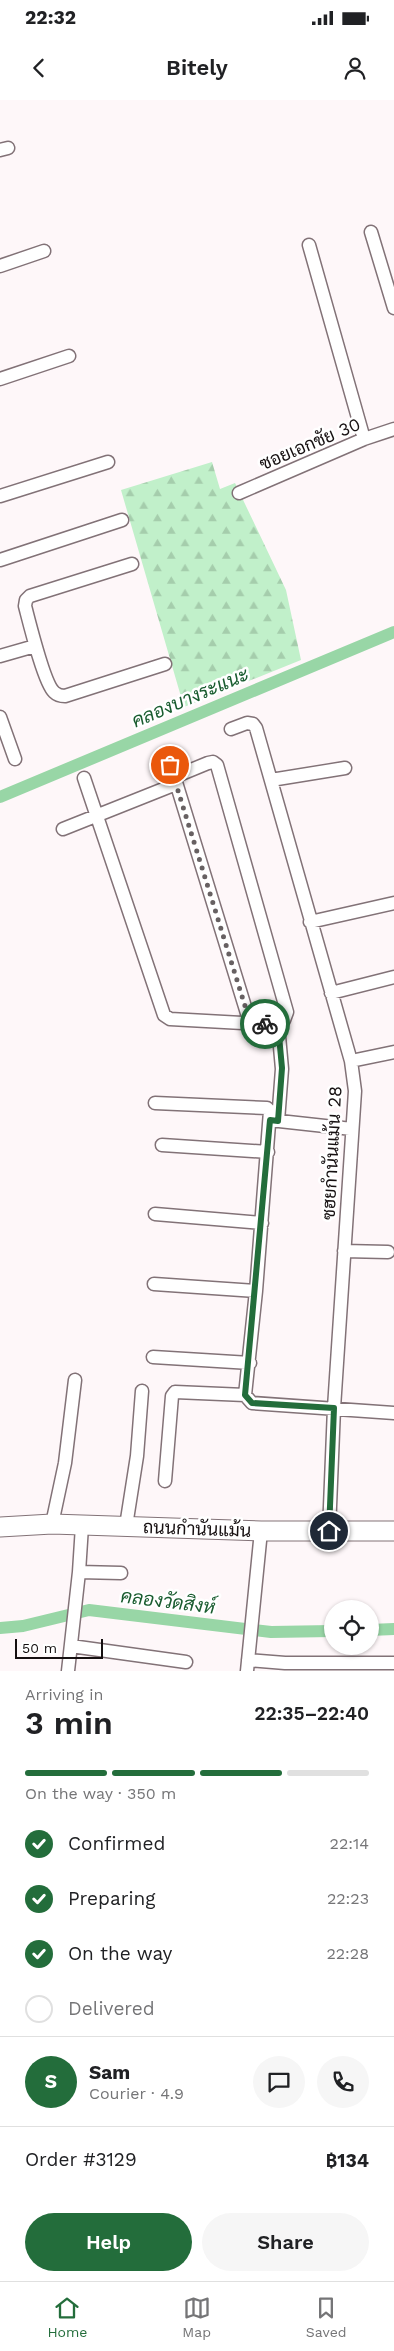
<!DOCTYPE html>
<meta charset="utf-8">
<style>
body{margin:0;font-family:"Work Sans",Sarabun,sans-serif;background:#f6f6f6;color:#202124;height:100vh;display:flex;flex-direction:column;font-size:19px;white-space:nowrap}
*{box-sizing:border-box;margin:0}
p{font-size:16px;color:#757577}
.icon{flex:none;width:28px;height:28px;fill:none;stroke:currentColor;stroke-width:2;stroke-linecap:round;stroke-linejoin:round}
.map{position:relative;height:1571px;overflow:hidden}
.drawer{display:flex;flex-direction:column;background:#fff;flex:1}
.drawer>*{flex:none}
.tools{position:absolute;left:324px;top:1500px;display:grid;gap:10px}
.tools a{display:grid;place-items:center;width:55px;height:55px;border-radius:50%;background:#fff;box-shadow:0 1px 4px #0004;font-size:25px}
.scale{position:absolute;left:15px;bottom:12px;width:88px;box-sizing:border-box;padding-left:5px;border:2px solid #161011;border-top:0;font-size:14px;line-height:18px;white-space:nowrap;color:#161011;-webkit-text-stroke:4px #fff;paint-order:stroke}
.pin{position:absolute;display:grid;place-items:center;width:42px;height:42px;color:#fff;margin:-21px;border:2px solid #fff;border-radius:50%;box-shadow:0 1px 5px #0007}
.courier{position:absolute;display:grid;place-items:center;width:50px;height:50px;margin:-25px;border:4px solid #236d3b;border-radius:50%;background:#fff;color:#222;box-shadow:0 1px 6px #0007}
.overview em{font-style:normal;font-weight:600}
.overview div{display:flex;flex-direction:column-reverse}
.overview{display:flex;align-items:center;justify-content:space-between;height:85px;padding:0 25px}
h1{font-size:32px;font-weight:600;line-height:38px}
.bar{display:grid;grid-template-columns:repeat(4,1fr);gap:8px 5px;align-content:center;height:60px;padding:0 25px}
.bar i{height:6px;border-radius:4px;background:#e0e0e0}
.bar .active{background:#236d3b}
.bar p{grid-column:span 4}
.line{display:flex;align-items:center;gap:12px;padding:0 25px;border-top:1px solid #e0e0e0}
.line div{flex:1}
.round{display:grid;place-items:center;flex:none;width:52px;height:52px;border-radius:26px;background:#f6f6f6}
ol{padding:0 25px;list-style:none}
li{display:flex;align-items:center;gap:15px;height:55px}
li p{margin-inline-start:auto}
li .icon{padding:5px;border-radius:50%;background:#236d3b;color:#fff;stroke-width:4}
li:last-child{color:#757577}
li i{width:28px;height:28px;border:2px solid #e0e0e0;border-radius:50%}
.action{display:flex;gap:10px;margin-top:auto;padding:10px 25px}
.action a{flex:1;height:58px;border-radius:30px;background:#236d3b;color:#fff;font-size:20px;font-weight:600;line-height:58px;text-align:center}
.action a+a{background:#f6f6f6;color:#202124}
.status{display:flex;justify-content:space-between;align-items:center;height:35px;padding:0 25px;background:#fff;direction:ltr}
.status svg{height:14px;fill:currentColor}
header{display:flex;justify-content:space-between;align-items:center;height:65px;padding:0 25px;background:#fff;font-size:22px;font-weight:600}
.tabs{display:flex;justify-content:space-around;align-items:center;height:70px;border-top:1px solid #e0e0e0;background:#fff;font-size:14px;color:#757577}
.tabs a{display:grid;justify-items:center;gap:2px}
.tabs .active{color:#236d3b}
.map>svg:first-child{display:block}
.forest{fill:url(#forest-firs)}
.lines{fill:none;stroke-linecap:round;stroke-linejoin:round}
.canal{stroke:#98d6a6;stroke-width:12}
.street-casing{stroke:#827277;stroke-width:15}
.secondary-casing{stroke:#827277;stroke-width:21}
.street{stroke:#fff;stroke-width:12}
.secondary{stroke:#fff;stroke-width:19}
.done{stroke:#676162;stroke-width:5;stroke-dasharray:0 9}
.route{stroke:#236d3b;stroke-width:6}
.labels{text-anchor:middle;stroke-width:5;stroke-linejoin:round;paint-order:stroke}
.street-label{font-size:18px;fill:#161011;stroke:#fff}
.water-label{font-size:19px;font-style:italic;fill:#195c2f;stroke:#fff}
</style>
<div class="status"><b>22:32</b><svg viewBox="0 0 49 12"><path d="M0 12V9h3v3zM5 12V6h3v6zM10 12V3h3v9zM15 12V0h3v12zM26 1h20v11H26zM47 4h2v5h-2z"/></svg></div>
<header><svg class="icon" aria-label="back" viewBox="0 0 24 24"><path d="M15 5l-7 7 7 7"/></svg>Bitely<svg class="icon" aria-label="person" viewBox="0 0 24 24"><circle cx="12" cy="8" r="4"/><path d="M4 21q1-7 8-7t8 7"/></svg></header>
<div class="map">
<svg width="394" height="1571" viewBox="0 0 394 1571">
<defs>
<pattern id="forest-firs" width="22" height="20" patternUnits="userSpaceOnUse" patternTransform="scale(1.25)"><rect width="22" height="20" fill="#c1f0ca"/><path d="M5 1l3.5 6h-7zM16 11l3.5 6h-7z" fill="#a5cdac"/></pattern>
</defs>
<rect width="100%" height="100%" fill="#fef7f9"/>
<path class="forest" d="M212 362 220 389 235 383 286 490 301 560 184 607 121 390Z"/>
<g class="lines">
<path class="canal" d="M0 697 394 532
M0 1528 23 1526 89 1510 271 1532 332 1531
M370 1530 394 1529"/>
<defs>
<path id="street" d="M0 50 8 48
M371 132 394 208
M309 145 364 339
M0 166 44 151
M0 279 69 256
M239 393 364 339 394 329
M0 396 108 362
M0 460 122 420
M132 464 30 496 26 500 25 506C29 521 44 583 54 592 57 595 61 596 65 596L165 564
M0 556 35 546
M0 617 15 659
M231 629 247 623 253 624 256 628 351 961 355 991 334 1308 329 1431
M167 653 250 923
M174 677 208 663 213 662 217 665 287 912 284 920 278 925
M84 678 164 915 170 919 278 925 282 969 278 1021
M271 680 345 668
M63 729 176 684
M310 822 394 803
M331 893 394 877
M351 961 394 952
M155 1003 267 1008 270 1011 256 1191 245 1295 252 1303 394 1313
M270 1020 352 1029
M162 1045 268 1052
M155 1114 262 1123
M344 1151 388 1152
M154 1184 256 1191
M153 1257 250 1263
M165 1381 172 1296 175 1292 245 1295
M52 1424 65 1363 75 1280
M126 1426 137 1356 142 1291
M79 1472 121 1473
M71 1546 186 1562
M248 1560 285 1563H394
M68 1571 79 1472 82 1426
M247 1571 261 1431"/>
<path id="secondary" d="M0 1427 52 1424 261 1431H394"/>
</defs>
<use href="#street" class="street-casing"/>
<use href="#secondary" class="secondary-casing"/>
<use href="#street" class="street"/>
<use href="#secondary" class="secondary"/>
</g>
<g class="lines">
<path class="done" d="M170 665 250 922 265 924"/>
<path class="route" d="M265 924 278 925 282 968 278 1021 270 1020 245 1295 252 1303 334 1308 329 1431"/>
</g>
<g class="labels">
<g class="street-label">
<text transform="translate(310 344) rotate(-23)" y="6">ซอยเอกชัย 30</text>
<text transform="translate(332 1053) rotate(-87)" y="6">ซฮยกำนันแม้น 28</text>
<text transform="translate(197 1429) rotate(2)" y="6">ถนนกำนันแม้น</text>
</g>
<g class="water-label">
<text transform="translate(190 597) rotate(-23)" y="7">คลองบางระแนะ</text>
<text transform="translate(168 1501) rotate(7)" y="7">คลองวัดสิงห์</text>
</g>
</g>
</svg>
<div class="tools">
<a><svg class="icon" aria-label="locate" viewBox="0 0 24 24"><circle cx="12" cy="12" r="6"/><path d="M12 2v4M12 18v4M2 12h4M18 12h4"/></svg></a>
</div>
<div class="scale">50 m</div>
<div class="pin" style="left:170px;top:665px;background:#ea580c"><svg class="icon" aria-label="bag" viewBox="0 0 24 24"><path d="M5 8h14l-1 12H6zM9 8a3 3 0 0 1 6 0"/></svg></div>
<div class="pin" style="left:329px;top:1431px;background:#1f2937"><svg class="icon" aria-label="home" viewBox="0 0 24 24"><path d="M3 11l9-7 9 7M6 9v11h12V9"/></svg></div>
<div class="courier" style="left:265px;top:924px"><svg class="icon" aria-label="bike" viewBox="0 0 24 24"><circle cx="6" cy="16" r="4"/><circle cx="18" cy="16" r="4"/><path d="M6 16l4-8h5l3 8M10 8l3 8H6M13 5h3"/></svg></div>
</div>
<section class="drawer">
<div class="overview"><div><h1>3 min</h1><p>Arriving in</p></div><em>22:35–22:40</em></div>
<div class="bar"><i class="active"></i><i class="active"></i><i class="active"></i><i></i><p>On the way · 350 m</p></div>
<ol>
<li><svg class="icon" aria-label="check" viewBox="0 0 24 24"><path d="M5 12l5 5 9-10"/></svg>Confirmed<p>22:14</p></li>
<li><svg class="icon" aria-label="check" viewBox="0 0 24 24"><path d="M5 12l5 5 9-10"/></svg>Preparing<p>22:23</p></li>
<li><svg class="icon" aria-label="check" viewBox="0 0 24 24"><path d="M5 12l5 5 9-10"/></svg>On the way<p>22:28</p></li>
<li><i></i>Delivered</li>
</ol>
<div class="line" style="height:90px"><b class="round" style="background:#236d3b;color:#fff">S</b><div><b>Sam</b><p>Courier · 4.9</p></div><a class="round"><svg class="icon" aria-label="chat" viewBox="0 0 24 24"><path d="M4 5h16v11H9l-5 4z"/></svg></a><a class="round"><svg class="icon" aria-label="phone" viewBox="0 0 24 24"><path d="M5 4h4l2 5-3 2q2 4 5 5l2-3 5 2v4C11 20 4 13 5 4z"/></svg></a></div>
<div class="line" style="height:65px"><div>Order #3129</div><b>฿134</b></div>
<div class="action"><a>Help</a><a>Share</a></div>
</section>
<nav class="tabs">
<a class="active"><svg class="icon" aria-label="home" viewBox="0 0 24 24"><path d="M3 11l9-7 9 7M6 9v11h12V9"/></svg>Home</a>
<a><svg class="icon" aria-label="map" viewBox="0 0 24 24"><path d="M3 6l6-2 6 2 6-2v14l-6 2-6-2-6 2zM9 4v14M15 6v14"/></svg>Map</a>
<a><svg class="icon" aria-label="saved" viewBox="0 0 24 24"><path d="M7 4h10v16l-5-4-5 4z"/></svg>Saved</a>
</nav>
